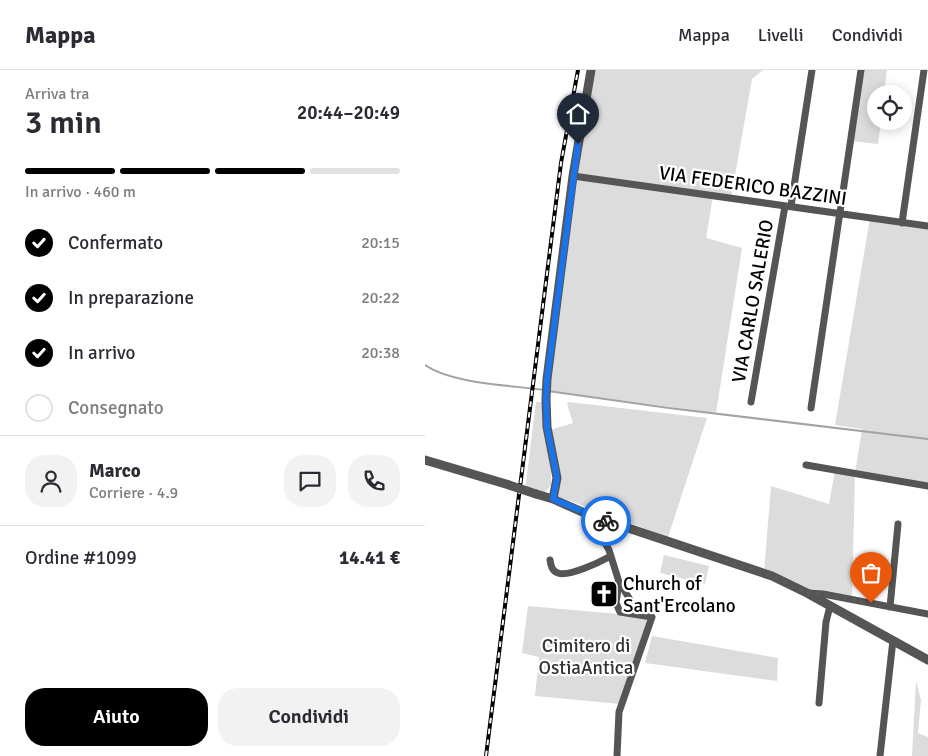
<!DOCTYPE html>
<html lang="it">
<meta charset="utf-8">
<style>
body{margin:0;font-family:Signika,sans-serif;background:#f2f2f3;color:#2b2b33;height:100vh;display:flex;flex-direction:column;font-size:19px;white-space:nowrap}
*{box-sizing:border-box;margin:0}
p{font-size:16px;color:#7c7c81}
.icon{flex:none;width:28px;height:28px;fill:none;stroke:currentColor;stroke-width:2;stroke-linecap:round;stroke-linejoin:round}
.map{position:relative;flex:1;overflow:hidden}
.panel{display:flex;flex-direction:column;background:#fff;width:425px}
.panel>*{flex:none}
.controls{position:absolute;left:442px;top:15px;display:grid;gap:10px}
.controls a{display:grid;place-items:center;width:45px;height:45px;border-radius:50%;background:#fff;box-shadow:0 2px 12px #0003;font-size:25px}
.pin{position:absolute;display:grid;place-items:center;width:42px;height:42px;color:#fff;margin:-51px -21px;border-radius:50% 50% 50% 0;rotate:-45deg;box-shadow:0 0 5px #0007}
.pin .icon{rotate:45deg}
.courier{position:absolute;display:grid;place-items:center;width:50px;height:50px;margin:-25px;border:4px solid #1a73e8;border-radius:50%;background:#fff;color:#222;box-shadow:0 1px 6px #0007}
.overview em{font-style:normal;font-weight:600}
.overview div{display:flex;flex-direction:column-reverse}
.overview{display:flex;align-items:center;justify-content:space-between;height:85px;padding:0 25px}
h1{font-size:32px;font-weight:600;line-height:38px}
.bar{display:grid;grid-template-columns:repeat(4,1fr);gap:8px 5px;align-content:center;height:60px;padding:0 25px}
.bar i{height:6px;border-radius:4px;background:#e1e1e2}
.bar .current{background:#000}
.bar p{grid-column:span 4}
.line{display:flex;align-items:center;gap:12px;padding:0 25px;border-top:1px solid #e1e1e2}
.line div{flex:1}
.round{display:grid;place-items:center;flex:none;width:52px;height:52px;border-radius:20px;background:#f2f2f3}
ol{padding:0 25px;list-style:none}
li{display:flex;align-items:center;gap:15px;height:55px}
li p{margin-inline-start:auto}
li .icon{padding:5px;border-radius:50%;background:#000;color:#fff;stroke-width:4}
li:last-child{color:#7c7c81}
li i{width:28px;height:28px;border:2px solid #e1e1e2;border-radius:50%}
.primary-button{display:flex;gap:10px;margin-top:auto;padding:10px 25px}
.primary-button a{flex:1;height:58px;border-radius:20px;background:#000;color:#fff;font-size:20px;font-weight:600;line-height:58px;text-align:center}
.primary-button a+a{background:#f2f2f3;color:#2b2b33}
header{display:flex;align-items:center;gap:30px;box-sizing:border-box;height:70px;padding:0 25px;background:#fff;border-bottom:1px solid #e1e1e2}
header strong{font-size:24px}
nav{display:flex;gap:28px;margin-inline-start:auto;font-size:18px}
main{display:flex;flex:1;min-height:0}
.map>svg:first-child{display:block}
.green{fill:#dcdcdc}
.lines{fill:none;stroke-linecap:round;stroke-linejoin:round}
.stream{stroke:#a3a3a3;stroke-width:2}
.minor{stroke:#555;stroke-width:7}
.tertiary{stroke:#555;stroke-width:9}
.rail-casing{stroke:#000;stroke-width:4}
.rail{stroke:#fff;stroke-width:2;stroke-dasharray:5.5;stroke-linecap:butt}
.tertiary-bridge{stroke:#555;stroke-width:9}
.done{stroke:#595959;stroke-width:5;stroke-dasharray:0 9}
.route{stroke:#1a73e8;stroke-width:6}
.labels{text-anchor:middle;stroke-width:4.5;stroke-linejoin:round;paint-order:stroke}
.street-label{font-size:19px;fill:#000;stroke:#fff}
.poi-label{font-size:19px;fill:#000;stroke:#fff;text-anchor:start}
.park-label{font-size:19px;fill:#333;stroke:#fff}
</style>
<header>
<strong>Mappa</strong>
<nav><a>Mappa</a><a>Livelli</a><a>Condividi</a></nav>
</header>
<main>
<section class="panel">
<div class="overview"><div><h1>3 min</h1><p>Arriva tra</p></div><em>20:44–20:49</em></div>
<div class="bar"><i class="current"></i><i class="current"></i><i class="current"></i><i></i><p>In arrivo · 460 m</p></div>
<ol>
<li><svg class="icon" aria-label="check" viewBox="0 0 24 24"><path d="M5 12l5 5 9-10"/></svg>Confermato<p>20:15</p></li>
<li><svg class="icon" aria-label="check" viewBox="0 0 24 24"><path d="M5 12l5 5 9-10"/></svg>In preparazione<p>20:22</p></li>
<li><svg class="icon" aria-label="check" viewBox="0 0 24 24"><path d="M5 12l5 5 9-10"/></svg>In arrivo<p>20:38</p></li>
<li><i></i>Consegnato</li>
</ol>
<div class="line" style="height:90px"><a class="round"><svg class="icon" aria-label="person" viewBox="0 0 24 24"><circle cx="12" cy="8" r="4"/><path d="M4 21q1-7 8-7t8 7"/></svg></a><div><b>Marco</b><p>Corriere · 4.9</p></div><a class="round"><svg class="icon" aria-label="chat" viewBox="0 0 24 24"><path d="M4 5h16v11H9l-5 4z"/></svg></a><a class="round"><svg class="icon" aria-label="phone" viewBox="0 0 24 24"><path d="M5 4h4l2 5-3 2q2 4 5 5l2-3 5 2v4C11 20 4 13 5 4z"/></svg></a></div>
<div class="line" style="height:65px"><div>Ordine #1099</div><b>14.41 €</b></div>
<div class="primary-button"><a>Aiuto</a><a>Condividi</a></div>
</section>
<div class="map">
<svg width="503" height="686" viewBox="0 0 503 686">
<rect width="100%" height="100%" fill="#fff"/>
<path class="green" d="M166 0H338L327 9 306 128 288 126 281 168 317 178 291 343 118 320Z
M436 0H462L459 24H451V51H456L453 74 426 71Z
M445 148 503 156V416L430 403 427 529 382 523 339 503 346 416 404 434 410 400 430 403 437 359 410 355Z
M111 332H118L117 347 126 402V415L121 421 117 424 100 420Z
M144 332 282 348 243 467 132 426 136 410 125 360 148 353 142 334Z
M239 485 284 496 280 514 235 503Z
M103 536 227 547 195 634 110 626 114 587 97 583Z
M227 566 353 588 352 611 220 593Z
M491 611 496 630 493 663 503 667V686H487Z"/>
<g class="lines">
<path class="stream" d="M0 295C28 314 85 315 119 320
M123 321 244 338 503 369"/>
<path class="minor" d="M148 106 503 156
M366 136 387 0
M477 153 499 0
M326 332 360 136
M386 338 436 0
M381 395 503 416
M164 445 184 480 194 512 214 544
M125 490C126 496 127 501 133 503 144 507 175 492 186 486
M383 523 398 524 503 544
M465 537 473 454
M394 633 401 552 405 536
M192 686 194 642 227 547 195 542 191 533 194 512
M455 686 468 570"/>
<path class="tertiary" d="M0 390 84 415
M111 424 128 429 164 445 347 506 382 523 503 590
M128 429 132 408 122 357 121 329 122 309 148 106 166 0"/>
<defs>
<path id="rail" d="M61 686 136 93 153 0"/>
</defs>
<use href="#rail" class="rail-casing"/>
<use href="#rail" class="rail"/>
<path class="tertiary-bridge" d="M84 415 111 424"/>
</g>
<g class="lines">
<path class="done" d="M181 451 348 506 382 523 398 524 446 533"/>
<path class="route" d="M153 74 122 310 121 329 122 357 132 408 128 429 181 451"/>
</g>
<defs>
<symbol id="church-square" viewBox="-11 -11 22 22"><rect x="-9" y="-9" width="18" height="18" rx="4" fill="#000" stroke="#fff"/><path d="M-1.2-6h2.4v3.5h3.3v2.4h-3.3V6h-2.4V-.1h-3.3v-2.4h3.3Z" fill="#fff"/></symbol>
</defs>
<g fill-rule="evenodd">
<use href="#church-square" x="163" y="508" width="32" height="32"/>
</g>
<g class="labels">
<g class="street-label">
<text transform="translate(328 115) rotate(8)" y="7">VIA FEDERICO BAZZINI</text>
<text transform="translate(327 231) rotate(-80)" y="7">VIA CARLO SALERIO</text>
</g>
<g class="poi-label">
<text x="198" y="520">Church of<tspan x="198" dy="22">Sant'Ercolano</tspan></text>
</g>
<g class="park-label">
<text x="161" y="582">Cimitero di<tspan x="161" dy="22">OstiaAntica</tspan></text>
</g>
</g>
</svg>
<div class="controls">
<a><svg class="icon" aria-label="locate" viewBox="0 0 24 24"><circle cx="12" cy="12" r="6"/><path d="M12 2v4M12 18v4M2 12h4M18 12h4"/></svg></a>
</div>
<div class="pin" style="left:446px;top:533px;background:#ea580c"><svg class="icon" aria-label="bag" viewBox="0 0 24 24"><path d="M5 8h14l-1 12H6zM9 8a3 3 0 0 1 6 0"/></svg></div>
<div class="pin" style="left:153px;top:74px;background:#1f2937"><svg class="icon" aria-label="home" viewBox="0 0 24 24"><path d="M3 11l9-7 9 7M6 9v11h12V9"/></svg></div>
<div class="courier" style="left:181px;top:451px"><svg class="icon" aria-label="bike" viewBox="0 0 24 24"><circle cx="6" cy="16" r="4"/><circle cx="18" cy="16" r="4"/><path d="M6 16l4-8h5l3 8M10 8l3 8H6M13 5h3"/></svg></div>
</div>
</main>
